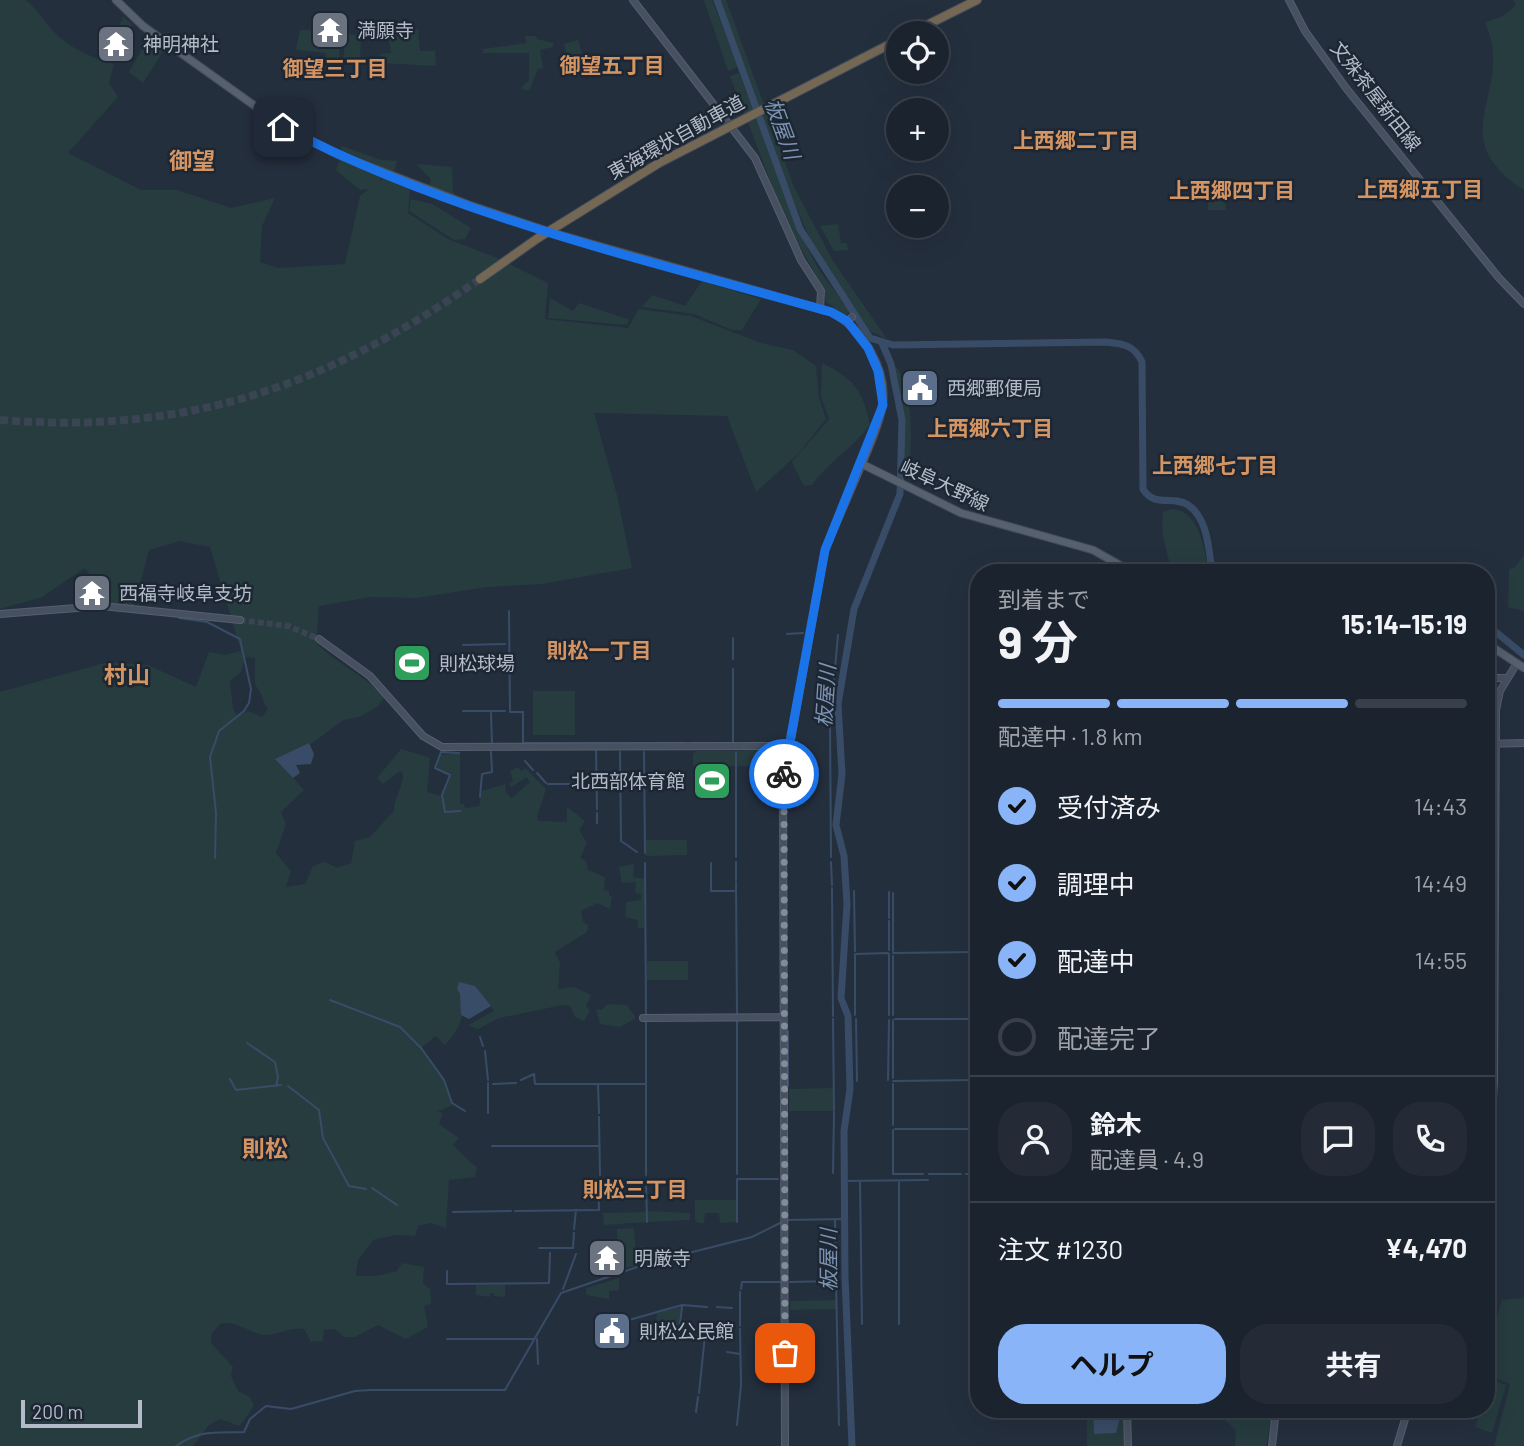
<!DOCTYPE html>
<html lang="ja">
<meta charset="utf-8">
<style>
body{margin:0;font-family:Barlow,"Noto Sans JP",sans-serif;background:#242b36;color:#f1f3f6;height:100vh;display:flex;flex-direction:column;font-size:26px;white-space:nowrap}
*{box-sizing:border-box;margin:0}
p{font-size:23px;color:#a0a4aa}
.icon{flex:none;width:38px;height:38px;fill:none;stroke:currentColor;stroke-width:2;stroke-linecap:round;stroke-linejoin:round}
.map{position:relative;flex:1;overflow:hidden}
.sheet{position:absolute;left:970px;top:564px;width:525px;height:854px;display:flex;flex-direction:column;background:#1b232e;border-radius:28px;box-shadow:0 7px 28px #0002,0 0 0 2px #39404a}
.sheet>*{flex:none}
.tools{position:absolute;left:886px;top:21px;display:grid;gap:14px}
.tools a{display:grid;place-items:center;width:63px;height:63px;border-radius:50%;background:#1b232e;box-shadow:0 7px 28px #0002,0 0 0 2px #39404a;font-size:35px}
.scale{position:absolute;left:21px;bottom:18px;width:121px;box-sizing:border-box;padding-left:7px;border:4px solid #b4bcc9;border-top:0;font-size:19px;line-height:24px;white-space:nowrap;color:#b4bcc9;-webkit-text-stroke:5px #1d2633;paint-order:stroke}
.pin{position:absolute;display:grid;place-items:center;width:60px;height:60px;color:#fff;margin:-30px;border-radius:14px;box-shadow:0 4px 10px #0006}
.courier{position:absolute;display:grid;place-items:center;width:70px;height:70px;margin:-35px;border:5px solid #1a73e8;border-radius:50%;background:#fff;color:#222;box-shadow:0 2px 9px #0007}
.overview em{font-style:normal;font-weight:700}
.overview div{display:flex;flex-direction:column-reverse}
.overview{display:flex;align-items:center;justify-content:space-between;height:119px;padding:0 28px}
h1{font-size:46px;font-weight:700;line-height:52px}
.bar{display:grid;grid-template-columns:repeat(4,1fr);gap:10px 7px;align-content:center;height:84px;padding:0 28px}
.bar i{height:9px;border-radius:5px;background:#39404a}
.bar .active{background:#8ab4f8}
.bar p{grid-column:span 4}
.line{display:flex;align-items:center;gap:18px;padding:0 28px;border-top:2px solid #39404a}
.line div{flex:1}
.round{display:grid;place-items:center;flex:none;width:74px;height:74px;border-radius:28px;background:#242b36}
ol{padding:0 28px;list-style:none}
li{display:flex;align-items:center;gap:21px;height:77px}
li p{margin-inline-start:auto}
li .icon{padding:7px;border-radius:50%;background:#8ab4f8;color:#111;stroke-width:4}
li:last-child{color:#a0a4aa}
li i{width:38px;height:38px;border:4px solid #39404a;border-radius:50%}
.action{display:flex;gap:14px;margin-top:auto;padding:14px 28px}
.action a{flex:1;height:80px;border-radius:28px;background:#8ab4f8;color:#111;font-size:28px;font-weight:700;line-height:80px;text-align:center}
.action a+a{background:#242b36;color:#f1f3f6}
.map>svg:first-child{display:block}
.green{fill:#263c3f;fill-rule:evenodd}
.water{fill:#394c67}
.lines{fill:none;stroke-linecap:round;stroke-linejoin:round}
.stream{stroke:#394c67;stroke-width:2}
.river{stroke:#394c67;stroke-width:7}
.secondary-tunnel{stroke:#3a4453;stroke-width:6;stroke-dasharray:6 3;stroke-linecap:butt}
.highway-tunnel{stroke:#3a4453;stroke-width:8;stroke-dasharray:8 4;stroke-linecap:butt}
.secondary-casing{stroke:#565f6c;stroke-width:8}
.primary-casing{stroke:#414a57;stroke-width:9}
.highway-casing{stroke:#434c59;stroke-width:10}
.secondary{stroke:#465061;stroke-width:6}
.primary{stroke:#56606e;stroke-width:7}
.highway{stroke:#746855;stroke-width:8}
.highway-bridge-casing{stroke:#434c59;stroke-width:10;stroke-linecap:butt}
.highway-bridge{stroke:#746855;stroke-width:8}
.done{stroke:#828b98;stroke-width:7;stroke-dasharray:0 12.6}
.route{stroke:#1a73e8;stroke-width:9}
.labels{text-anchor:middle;stroke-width:5;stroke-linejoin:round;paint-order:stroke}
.poi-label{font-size:19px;fill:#b4bcc9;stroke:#1d2633;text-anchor:start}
.street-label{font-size:19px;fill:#b4bcc9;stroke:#1d2633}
.neighbourhood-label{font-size:21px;font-weight:bold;fill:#d59563;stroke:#1d2633}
.water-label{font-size:21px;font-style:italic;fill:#7c92b1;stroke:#1d2633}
.quarter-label{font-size:23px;font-weight:bold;fill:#d59563;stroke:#1d2633}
</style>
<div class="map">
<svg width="1524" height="1446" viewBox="0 0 1524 1446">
<rect width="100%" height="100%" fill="#242f3e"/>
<path class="green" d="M0 0H26C39 11 47 26 59 37 72 49 98 60 114 64L109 83 118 97 68 153 141 190H177L231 208 275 198 262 226 260 262 278 268 345 264 360 196 369 189 360 190 336 170 341 157 382 173 380 181 384 178 410 189 408 213 448 239 497 258 548 283 545 319 628 328 639 309 691 316 761 343 793 350 816 366 819 398 826 419 799 453 756 492 727 416 594 413 617 495 632 568 542 584 487 587 417 598 371 597 319 606 316 643C337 664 364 675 385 697L377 707 359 717 343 720 314 742 276 759 304 790 281 812 286 824 276 853 291 871 286 887 305 884 313 866 325 862 337 868 351 863 355 841 370 837 394 811C394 797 403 788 403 774L400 771 383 784 377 778 401 749 430 758 427 792 440 796 451 775 437 769 439 755 460 753V804H464L465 808 479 806 482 791 505 784 506 792 512 798 530 782 524 774 526 778 511 787 509 784 513 781 510 771 518 767 521 771 525 768 546 789 537 816 539 821 567 822V807L585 821 579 830 587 843 580 858 586 861 588 870 605 877 604 890 609 891V896H612L610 909 597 903 581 911 583 922 588 925 587 932 555 952 560 963 558 989 574 987 591 995 586 1006 590 1011 584 1021 575 1017 570 1006 563 1005 499 1018 478 1029 468 1025 494 1011 482 996 457 988C469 1010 461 1028 445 1045L436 1036 422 1047 444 1078 453 1105 437 1112 443 1113 439 1124 459 1138 453 1145 477 1168 475 1177 449 1180 446 1228 430 1223 418 1226 415 1236 396 1235 373 1240 358 1260 356 1275C370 1278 383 1275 397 1271L402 1263 424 1267 423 1283 430 1289 431 1304 424 1306 428 1327 406 1339 378 1325 355 1337H344L335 1329 324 1330 323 1341 311 1342 304 1329C288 1327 276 1336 264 1335 249 1333 235 1319 220 1324L212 1333 211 1343 233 1367 231 1376 238 1391 250 1397 254 1406 240 1426 220 1419 209 1425 193 1446H0V692L108 662 148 665 196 687 209 652 225 655 241 651 210 547 180 541 149 550 133 610 118 613 85 568 42 597 0 609ZM245 657 255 658V685C263 694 262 701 268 709L262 717 248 711 237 715 233 709 230 681 241 672Z
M704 0H712L738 67 728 71Z
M719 0H726L794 187 833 261 887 339 870 331 812 243 788 189Z
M1512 0H1524V190C1439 135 1517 91 1485 23 1497 17 1507 18 1516 3Z
M123 17 132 24 116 54 108 51Z
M418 29 420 51H435L436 66 380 63V54L391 53 388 33Z
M300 30H320L319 35 340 39 339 59 327 62 326 53 296 50Z
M346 34 361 35 360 63 343 62Z
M150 35 166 47 143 83 129 72Z
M525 36H536L537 39 553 43V47L540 50 543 68 538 69 529 91 521 88 529 80V53H483V49L526 43Z
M578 40 583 57 571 60 576 72 608 70 609 73 573 78 564 44Z
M739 73 803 240 819 270 851 313 844 315 826 302 825 292 785 219 730 76Z
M342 146 381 160 397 161 394 172 341 150Z
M416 164 452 167 453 191 456 198 429 188 431 179Z
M1206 182H1223L1226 210H1208Z
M411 199 432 204 471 228 465 239 454 240 409 211Z
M838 224 841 243H847L848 250 834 251 820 226Z
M702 281 761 299 742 330H732L694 314 642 307 652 295 685 306Z
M550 298 573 311 579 303 630 320 626 325 548 318Z
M822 363C854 379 863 390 870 425 853 448 828 462 812 485L804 486 792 462 829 419 821 397Z
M893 363C916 386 911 447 909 478L901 473 904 428Z
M1171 509C1200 510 1204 549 1209 572H1172C1167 551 1160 534 1163 512Z
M1524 555V611L1508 607 1509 569 1514 568Z
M533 691H575V735H533Z
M757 750 758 766H737V751Z
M696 751H735V766H693V754Z
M646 840H687V855L646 856Z
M634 864 633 877 645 879 644 928H638V920L625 917 626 902 641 900V894L635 893 636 882 622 883 619 867Z
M647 961H688V980H647Z
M607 1004 627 1005 636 1018 620 1027 600 1024 596 1009 602 1010Z
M833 1088 834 1111H789V1089Z
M695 1200H736V1222L720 1223 719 1213H705L704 1223H698L695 1220Z
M648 1211 690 1213V1220L648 1222Z
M646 1212V1222L604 1225 603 1213Z
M634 1228 636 1255H640L641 1260H651L650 1254 641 1253V1246L653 1249V1254H659V1259L638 1265 637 1260V1265L617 1271V1229Z
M619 1278V1290L609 1291V1299L586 1295V1288Z
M476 1285H505V1297L494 1296V1293H490V1297L476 1295Z
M1524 1298V1446H1494L1510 1384 1494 1377 1496 1366 1490 1339 1502 1300Z
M836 1300V1309L790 1310V1301Z
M681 1307 678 1330 668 1325V1321H656L657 1313Z
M1491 1380 1506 1385 1492 1433 1475 1427 1481 1409H1486Z
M1087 1409H1124L1125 1446H1087Z
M1214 1409H1273L1266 1446H1235L1236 1431Z"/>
<path class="water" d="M309 743 314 754 311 764 296 765 300 773 293 778 275 759Z
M459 982 475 986 491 1006 469 1019 461 1015 460 994 457 989Z
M1093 1409H1118L1120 1417 1116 1433 1094 1434Z"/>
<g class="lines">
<path class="stream" d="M509 611 510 712H523V743H684
M179 618 207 622 240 639 251 689 249 703 244 711 219 731 210 757 216 813 215 858
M787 634 803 633
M733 638V659
M463 645 505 644
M733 669V742
M463 711H505
M491 713 492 744
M693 743H732
M596 750 597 809
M620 752 621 841 637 852
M644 752 645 853
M736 752V857
M459 753 441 752 435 768 450 775 442 795 445 812 460 811
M525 761 533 770
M537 773 546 783
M548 784H596
M480 797 482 774 492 772 491 752
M597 813V823
M831 857 830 723 838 635
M736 862V880
M831 862 832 885
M645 863 646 1016
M711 863V891H734
M736 882 737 1014
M832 888 833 1016
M854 891 855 951
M893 893V951
M889 918V892
M889 921V950
M893 953 978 952
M893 956V1015
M330 1000 400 1027 421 1048 444 1080 452 1103 465 1111
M855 1015V954L888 953
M889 1015V954
M833 1019 834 1110
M856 1019 857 1081
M895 1019H978
M893 1020V1078
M646 1021V1175
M737 1021V1174
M788 1031V1086
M480 1037 483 1046
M247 1043 275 1062 278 1077 276 1086
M485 1051 488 1080
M230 1079 236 1090 281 1085
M521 1080 534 1074 535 1084H645
M888 1080 889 1020
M893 1081 978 1080
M493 1084 516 1083
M893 1084V1125
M598 1085 599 1113
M288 1086 319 1110 323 1138 349 1186 366 1189
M488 1113V1083
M599 1117 600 1175
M895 1129H978
M893 1130V1174H923
M492 1146H600
M833 1173 834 1112
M929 1174H961
M966 1174H978
M646 1180 647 1222
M846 1181 928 1180
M860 1182 862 1324
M899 1182V1324
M372 1188 397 1205
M515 1211 599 1210 598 1180
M453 1212 511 1211
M787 1220 845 1219
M737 1222V1179H778
M574 1229 576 1210
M539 1248H573L574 1233
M447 1271V1284L549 1283 550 1253
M790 1282 836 1281 835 1220
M836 1282 839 1425
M563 1289 576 1254
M741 1289 742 1282H780
M717 1307 732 1308
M622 1322 682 1305 707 1307
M740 1326V1292
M679 1330 682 1307
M447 1339H533
M537 1339 538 1364
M727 1352 740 1354
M699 1393 705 1335 726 1330
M696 1412 698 1397
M737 1425 741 1385 740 1329
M176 1446C200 1429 217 1433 244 1432L250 1419 266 1406 291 1409 355 1391 371 1390H505L561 1293 649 1263 752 1237 782 1222"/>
<path class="river" d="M717 0 800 229 870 338 893 345 1106 342C1124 344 1134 345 1142 362L1143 489C1154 508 1173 495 1188 505 1208 518 1209 551 1212 572
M1486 624 1524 655
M852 1446 845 1277 844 1131 850 1089 848 1016 841 998 847 904 844 856 836 825 842 774 838 704 854 609 900 494 902 420 891 364 882 343"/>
<path class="secondary-tunnel" d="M240 620 288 626 319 639"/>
<path class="highway-tunnel" d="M0 420C188 435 327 386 480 279"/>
<defs>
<path id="secondary" d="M633 0 755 158 801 260 821 291 820 309
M1289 0 1305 31 1346 88 1499 278 1524 304
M847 321 852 317
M0 614 102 606 240 620
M319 639 370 676 423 736 442 747 788 746
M1486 678H1507
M1486 744 1524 743
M643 1018 783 1017
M1486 1110 1493 1098 1494 1082 1496 710 1500 691 1517 663
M1127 1409 1128 1446
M785 1446 783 785 825 550 862 464
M1272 1446 1276 1409
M1397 1446 1408 1409"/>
<path id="primary" d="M116 0 143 26 283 126 339 155 469 205 553 233 831 312C862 328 889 370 882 407 879 426 869 446 862 464L961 513 1093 550 1132 572
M1486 643 1524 668"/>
<path id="highway" d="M911 33 977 0
M480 279 538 238"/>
</defs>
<use href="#secondary" class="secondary-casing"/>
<use href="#primary" class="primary-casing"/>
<use href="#highway" class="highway-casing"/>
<use href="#secondary" class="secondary"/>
<use href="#primary" class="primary"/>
<use href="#highway" class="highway"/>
<defs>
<path id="highway-bridge" d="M538 238 659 163 898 40"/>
</defs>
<use href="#highway-bridge" class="highway-bridge-casing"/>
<use href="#highway-bridge" class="highway-bridge"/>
</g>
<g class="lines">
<path class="done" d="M784 774 785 1353"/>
<path class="route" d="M283 127C453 216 646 260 831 312L847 321 868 348 878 371 883 405 825 550 784 774"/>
</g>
<defs>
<symbol id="temple-square" viewBox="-11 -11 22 22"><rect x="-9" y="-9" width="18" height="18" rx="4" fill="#6b7280" stroke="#1d2633"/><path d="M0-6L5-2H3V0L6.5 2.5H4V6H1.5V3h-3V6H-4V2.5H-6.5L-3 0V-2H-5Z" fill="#fff"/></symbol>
<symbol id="civic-square" viewBox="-11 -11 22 22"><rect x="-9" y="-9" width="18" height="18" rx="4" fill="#5c6f8a" stroke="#1d2633"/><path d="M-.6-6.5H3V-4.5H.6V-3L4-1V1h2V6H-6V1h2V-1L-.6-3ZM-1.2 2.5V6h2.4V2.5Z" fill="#fff"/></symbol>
<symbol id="stadium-square" viewBox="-11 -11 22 22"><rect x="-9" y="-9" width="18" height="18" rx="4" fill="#2e9e5b" stroke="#1d2633"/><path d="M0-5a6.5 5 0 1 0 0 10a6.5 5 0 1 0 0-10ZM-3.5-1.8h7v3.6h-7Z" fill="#fff"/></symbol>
</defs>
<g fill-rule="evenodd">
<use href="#temple-square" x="308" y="8" width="44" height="44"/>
<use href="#temple-square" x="94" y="22" width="44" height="44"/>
<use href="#civic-square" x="898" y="366" width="44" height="44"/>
<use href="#temple-square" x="70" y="571" width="44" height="44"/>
<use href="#stadium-square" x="390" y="641" width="44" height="44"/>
<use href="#stadium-square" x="690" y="759" width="44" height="44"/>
<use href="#temple-square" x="585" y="1236" width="44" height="44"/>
<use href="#civic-square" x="590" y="1309" width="44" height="44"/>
</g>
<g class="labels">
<g class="poi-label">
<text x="357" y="37">満願寺</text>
<text x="143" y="51">神明神社</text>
<text x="947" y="395">西郷郵便局</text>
<text x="119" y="600">西福寺岐阜支坊</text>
<text x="439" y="670">則松球場</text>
<text x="685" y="788" text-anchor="end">北西部体育館</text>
<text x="634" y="1265">明厳寺</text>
<text x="639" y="1338">則松公民館</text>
</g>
<g class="street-label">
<text transform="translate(1376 96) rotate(52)" y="7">文殊茶屋新田線</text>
<text transform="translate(676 137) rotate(-29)" y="7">東海環状自動車道</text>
<text transform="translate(945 485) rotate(25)" y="7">岐阜大野線</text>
</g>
<g class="neighbourhood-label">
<text x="612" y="73">御望五丁目</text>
<text x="335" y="76">御望三丁目</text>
<text x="1076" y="148">上西郷二丁目</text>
<text x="1420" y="197">上西郷五丁目</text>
<text x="1232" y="198">上西郷四丁目</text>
<text x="990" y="436">上西郷六丁目</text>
<text x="1215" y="473">上西郷七丁目</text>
<text x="599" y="658">則松一丁目</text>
<text x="635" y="1197">則松三丁目</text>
</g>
<g class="water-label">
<text transform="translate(782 129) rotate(70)" y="7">板屋川</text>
<text transform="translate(826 696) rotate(-86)" y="7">板屋川</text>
<text transform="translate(829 1260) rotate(-90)" y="7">板屋川</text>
</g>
<g class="quarter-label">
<text x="192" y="169">御望</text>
<text x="127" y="683">村山</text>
<text x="265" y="1157">則松</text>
</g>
</g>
</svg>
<div class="tools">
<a><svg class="icon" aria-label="locate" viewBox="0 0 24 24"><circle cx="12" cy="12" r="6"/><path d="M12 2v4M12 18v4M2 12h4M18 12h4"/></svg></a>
<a>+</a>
<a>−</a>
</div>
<div class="scale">200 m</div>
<div class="pin" style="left:785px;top:1353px;background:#ea580c"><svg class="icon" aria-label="bag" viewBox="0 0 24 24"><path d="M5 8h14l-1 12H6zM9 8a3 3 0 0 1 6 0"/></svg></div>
<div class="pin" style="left:283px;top:127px;background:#1f2937"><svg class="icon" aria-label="home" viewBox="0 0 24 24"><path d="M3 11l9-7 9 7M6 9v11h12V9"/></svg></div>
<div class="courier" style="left:784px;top:774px"><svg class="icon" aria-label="bike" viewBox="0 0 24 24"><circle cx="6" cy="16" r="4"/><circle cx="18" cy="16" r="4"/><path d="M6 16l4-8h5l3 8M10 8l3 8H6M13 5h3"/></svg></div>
<section class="sheet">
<div class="overview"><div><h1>9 分</h1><p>到着まで</p></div><em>15:14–15:19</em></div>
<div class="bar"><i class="active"></i><i class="active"></i><i class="active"></i><i></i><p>配達中 · 1.8 km</p></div>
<ol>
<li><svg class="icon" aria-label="check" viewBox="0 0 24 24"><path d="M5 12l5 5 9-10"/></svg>受付済み<p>14:43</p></li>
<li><svg class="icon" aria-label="check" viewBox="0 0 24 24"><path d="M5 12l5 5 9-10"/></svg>調理中<p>14:49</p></li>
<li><svg class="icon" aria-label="check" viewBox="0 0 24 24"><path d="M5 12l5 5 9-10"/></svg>配達中<p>14:55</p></li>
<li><i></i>配達完了</li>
</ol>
<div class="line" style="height:126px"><a class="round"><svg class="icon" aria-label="person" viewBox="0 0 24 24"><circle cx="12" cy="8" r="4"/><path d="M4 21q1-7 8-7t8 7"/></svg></a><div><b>鈴木</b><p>配達員 · 4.9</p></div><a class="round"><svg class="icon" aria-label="chat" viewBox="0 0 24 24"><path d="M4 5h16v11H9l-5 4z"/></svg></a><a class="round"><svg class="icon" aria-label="phone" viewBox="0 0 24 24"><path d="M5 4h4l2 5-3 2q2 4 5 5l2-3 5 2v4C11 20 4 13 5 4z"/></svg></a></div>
<div class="line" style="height:91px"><div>注文 #1230</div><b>¥4,470</b></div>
<div class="action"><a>ヘルプ</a><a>共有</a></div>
</section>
</div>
